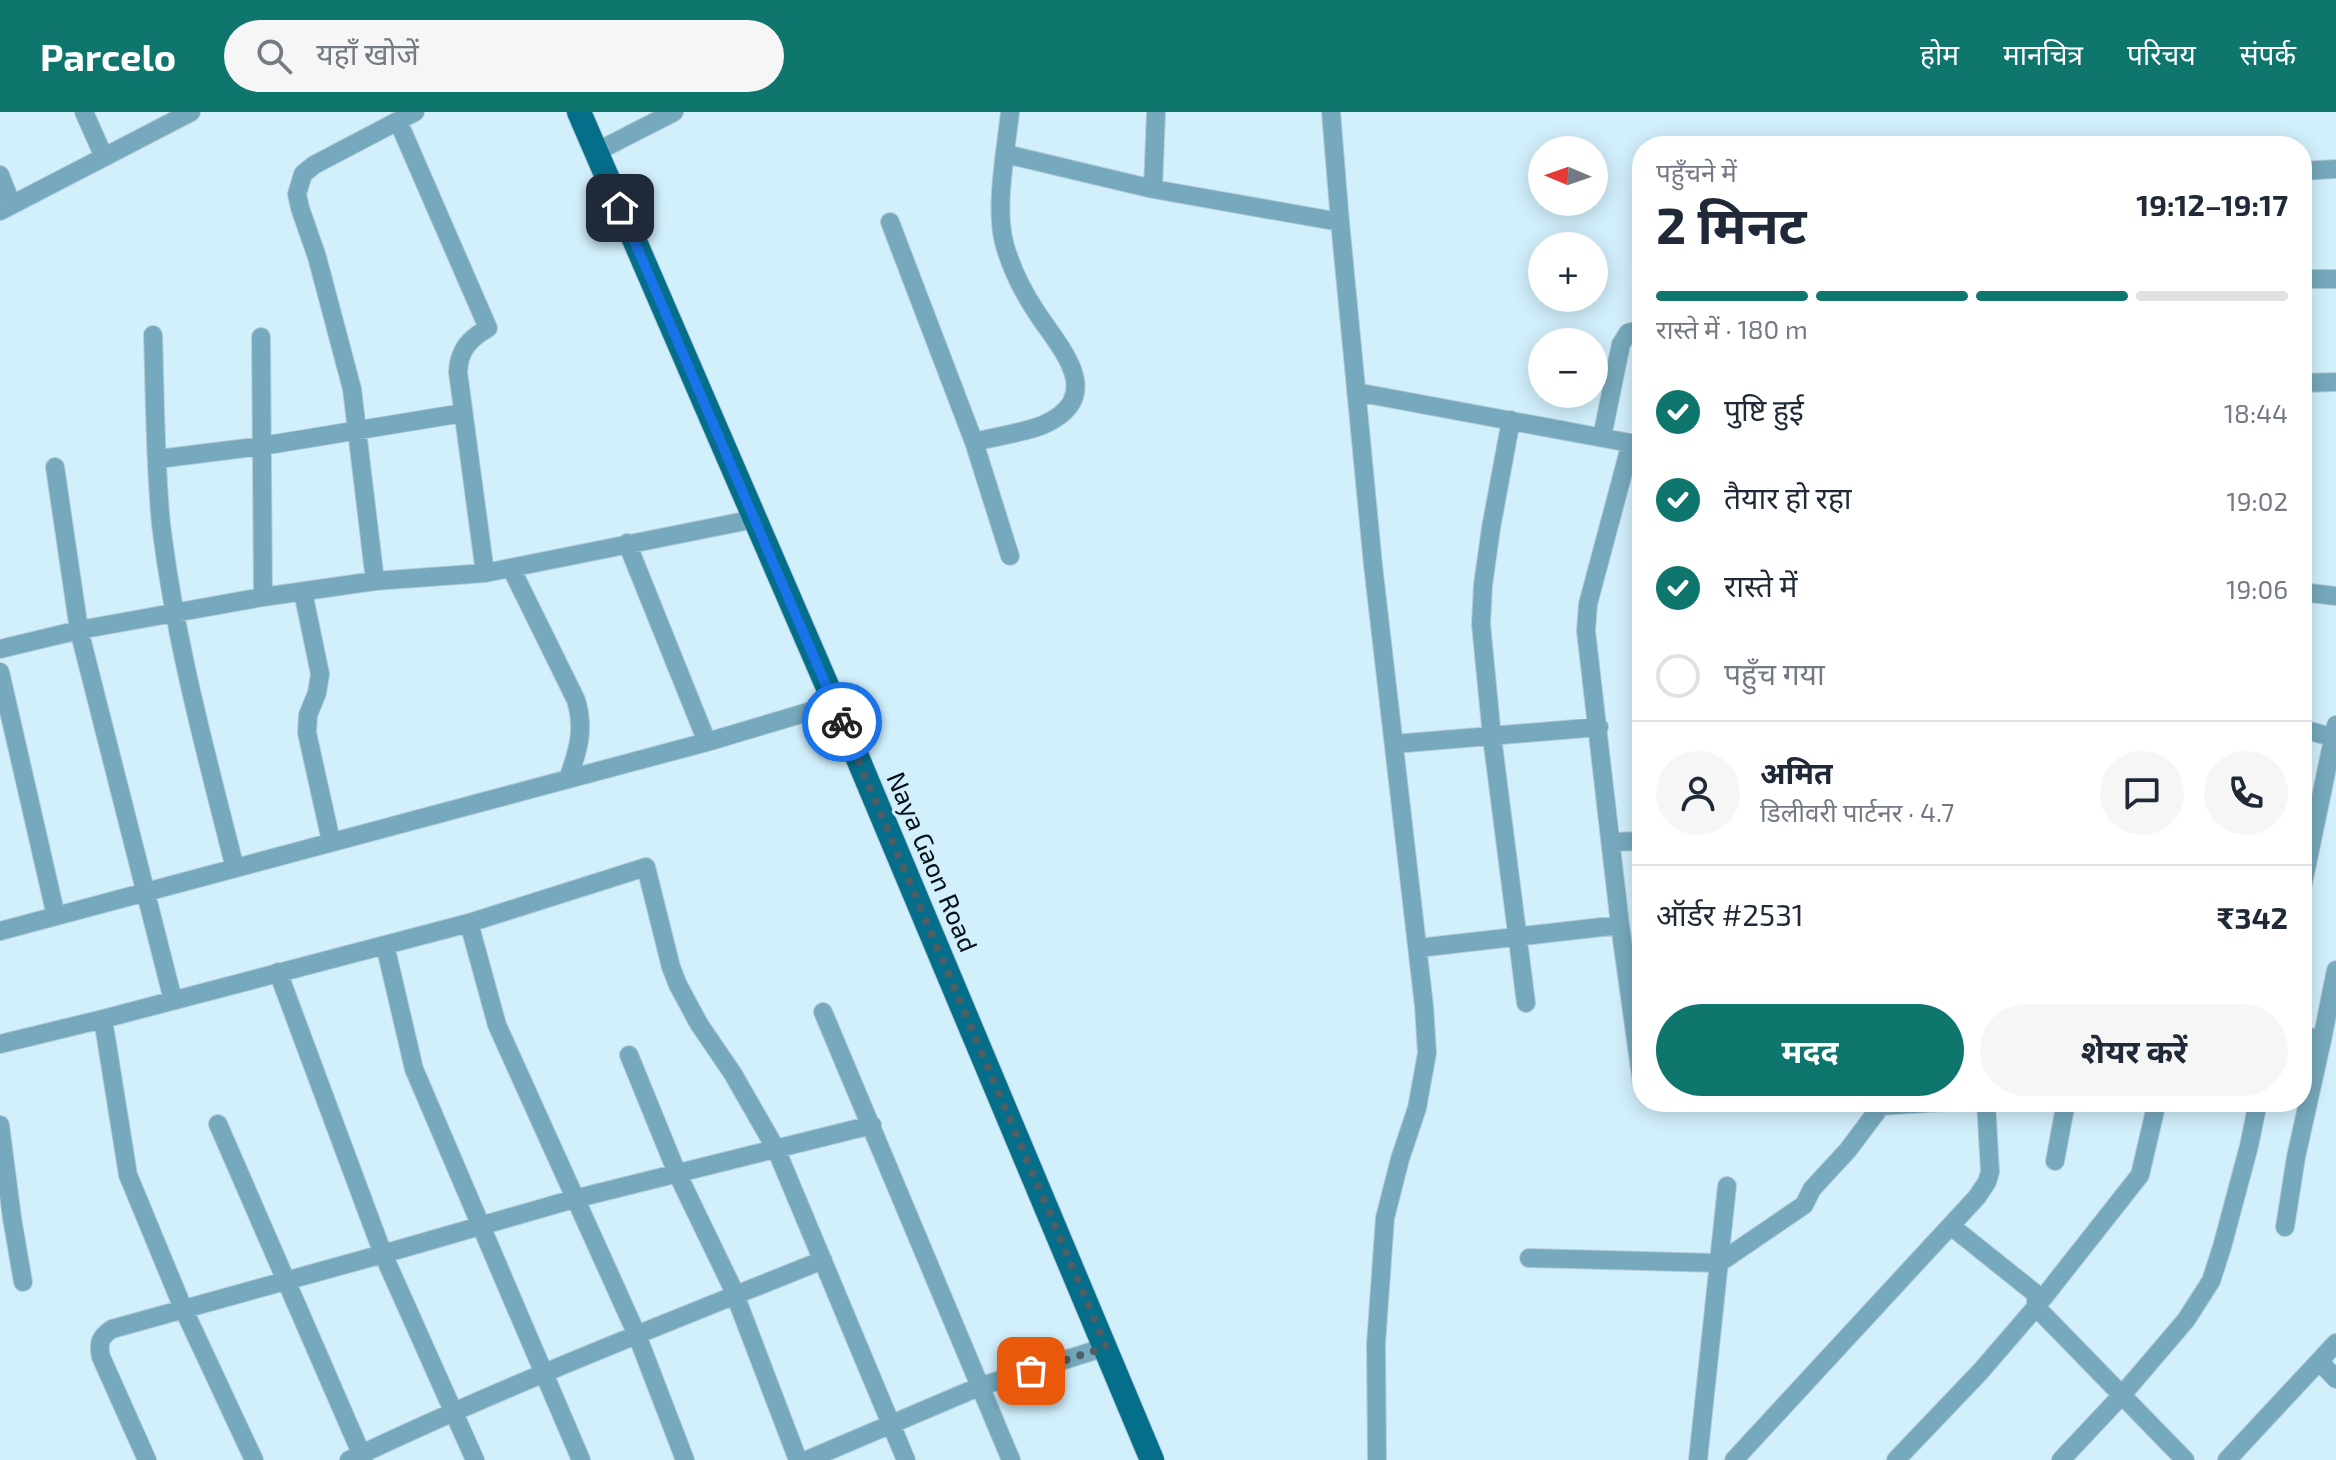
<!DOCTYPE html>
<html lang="hi">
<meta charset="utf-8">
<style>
body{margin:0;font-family:"Exo 2","Noto Sans Devanagari",sans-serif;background:#f6f6f7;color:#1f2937;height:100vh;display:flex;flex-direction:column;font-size:30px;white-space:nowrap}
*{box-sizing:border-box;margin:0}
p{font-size:26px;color:#747a83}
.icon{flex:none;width:44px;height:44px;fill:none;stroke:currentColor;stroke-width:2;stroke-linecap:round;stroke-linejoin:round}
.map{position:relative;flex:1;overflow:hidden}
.side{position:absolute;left:1632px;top:24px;width:680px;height:976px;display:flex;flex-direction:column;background:#fff;border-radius:32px;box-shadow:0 4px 20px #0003}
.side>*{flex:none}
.needle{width:52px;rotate:272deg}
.controls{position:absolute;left:1528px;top:24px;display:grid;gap:16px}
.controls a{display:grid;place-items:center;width:80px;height:80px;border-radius:50%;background:#fff;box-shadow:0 4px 20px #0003;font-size:40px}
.pin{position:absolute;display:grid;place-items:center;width:68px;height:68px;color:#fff;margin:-34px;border-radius:16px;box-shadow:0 4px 12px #0006}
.courier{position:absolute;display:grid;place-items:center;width:80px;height:80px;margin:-40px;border:6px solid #1a73e8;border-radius:50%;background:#fff;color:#222;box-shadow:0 2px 10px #0007}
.overview em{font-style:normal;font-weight:700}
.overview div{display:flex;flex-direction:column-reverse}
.overview{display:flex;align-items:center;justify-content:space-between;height:136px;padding:0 24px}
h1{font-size:52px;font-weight:700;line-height:60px}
.bar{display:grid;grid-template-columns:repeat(4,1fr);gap:12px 8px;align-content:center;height:96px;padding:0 24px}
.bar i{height:10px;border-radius:6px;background:#e0e1e3}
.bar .current{background:#0f766e}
.bar p{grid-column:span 4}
.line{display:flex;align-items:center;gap:20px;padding:0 24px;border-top:2px solid #e0e1e3}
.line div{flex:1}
.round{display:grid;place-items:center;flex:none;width:84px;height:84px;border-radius:42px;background:#f6f6f7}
ol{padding:0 24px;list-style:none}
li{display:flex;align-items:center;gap:24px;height:88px}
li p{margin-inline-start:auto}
li .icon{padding:8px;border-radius:50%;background:#0f766e;color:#fff;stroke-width:4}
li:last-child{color:#747a83}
li i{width:44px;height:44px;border:4px solid #e0e1e3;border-radius:50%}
.primary-button{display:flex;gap:16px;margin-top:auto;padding:16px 24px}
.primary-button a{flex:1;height:92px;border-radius:48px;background:#0f766e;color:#fff;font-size:32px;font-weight:700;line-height:92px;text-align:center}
.primary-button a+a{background:#f6f6f7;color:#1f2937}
header{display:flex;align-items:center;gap:48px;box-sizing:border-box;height:112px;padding:0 40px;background:#0f766e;color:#fff}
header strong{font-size:38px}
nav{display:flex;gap:44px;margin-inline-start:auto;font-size:28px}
.search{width:560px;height:72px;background:#f6f6f7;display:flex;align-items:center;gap:20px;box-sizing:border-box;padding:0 28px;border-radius:44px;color:#747a83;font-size:30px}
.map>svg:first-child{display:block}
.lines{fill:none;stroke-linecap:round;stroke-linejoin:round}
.minor-casing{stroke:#b1ccd7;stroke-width:20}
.primary-casing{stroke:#b1ccd7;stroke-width:26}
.minor{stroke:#76a9bd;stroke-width:18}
.primary{stroke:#056e8a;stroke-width:24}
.done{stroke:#4c5e66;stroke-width:8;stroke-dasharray:0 14.4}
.route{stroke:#1a73e8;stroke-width:10}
.labels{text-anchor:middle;stroke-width:6;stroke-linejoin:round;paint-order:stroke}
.street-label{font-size:26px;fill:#041015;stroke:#d2f0fc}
</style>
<header>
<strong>Parcelo</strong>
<div class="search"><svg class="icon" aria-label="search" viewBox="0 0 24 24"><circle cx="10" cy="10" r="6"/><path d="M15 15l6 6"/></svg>यहाँ खोजें</div>
<nav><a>होम</a><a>मानचित्र</a><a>परिचय</a><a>संपर्क</a></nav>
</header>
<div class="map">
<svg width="2336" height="1348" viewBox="0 0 2336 1348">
<rect width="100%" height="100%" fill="#d2f0fc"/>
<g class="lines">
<defs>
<path id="minor" d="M84 0 104 45
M1331 0 1340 110 1373 453 1424 894 1427 941 1417 996 1400 1047 1385 1106 1376 1232 1377 1348
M398 9 488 216C469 227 459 238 458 260L485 461
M596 40 674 0
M1006 42 1153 77 1340 110
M2302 59 2336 57
M0 63 12 93
M1153 77 1156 0
M0 99 191 0
M890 110 974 330 1010 444
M2302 167H2336
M153 223C155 285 155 351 161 412 175 528 206 642 235 756
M261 225 263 485
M2302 271 2336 270
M1356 280 1641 333
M1511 308 1491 416 1483 473 1481 512 1492 625 1526 891
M1602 325 1621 232 1628 221 1642 217
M974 330C994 325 1028 320 1045 312 1107 283 1059 235 1037 201 1023 180 1012 158 1005 134 994 99 1006 38 1010 0
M1631 331 1588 492 1586 519 1620 813 1642 971
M158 347 262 334 463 301
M55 355 79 518 173 888
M627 431 707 630
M511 456 576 588C585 617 578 639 568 667
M375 469 352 277 317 145 300 96 297 82 303 62 314 53 415 0
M303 480 320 562 317 581 308 603 307 621 331 729
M2302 480 2336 484
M0 537 79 518 263 485 375 469 485 461 755 407
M0 560 56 804
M2302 617 2336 626
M1394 632 1599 615
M1611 730 1642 729
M2302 776 2336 613
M469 811 497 913 637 1223 685 1348
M0 819 707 630 835 592
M385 833 414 957 581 1348
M1418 836 1620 813
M278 860 383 1142 475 1348
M823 900 1011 1348
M103 907 128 1063 183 1196 254 1348
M2302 923 2322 928 2336 858
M0 932 103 907 469 811 646 755 671 855 678 873 699 912 733 962 776 1037 906 1348
M629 943 677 1061 732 1175 798 1348
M218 1012 364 1348
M0 1013 12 1106 23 1170
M2055 1049 2066 990
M1951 1114 2036 1182V1195L2185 1348
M2285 1115 2296 1045 2322 928
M1529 1146 1719 1151 1804 1093 1812 1077 1848 1038 1881 994 1944 990
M2320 1250 2336 1267
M147 1348 101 1245C98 1231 100 1225 112 1217L383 1142 574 1087 872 1013
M349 1348C504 1274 664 1212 823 1148
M807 1348 981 1274 1106 1235
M1698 1348 1727 1074
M1734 1348 1977 1085 1987 1070 1990 1060 1986 990
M1896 1348 1980 1260 2036 1195 2140 1063 2157 990
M2061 1348 2122 1283 2186 1208 2211 1169 2222 1135 2249 1034 2258 990
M2227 1348 2336 1231"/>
<path id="primary" d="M579 0 835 592 1152 1348"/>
</defs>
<use href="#minor" class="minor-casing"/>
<use href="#primary" class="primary-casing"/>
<use href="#minor" class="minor"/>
<use href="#primary" class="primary"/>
</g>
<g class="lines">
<path class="done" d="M842 610 1106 1235 1031 1259"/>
<path class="route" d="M620 96 842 610"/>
</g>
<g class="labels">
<g class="street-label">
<text transform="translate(932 750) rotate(67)" y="9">Naya Gaon Road</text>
</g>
</g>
</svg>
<div class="controls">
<a><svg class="needle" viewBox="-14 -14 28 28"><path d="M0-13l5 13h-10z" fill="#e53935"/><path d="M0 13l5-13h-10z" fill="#747a83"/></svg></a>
<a>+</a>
<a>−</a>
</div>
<div class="pin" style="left:1031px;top:1259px;background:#ea580c"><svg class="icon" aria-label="bag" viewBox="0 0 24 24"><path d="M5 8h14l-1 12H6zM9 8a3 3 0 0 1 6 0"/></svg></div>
<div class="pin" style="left:620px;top:96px;background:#1f2937"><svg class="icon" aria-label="home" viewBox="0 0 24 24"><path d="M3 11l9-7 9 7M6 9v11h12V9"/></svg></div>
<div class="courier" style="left:842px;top:610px"><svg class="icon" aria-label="bike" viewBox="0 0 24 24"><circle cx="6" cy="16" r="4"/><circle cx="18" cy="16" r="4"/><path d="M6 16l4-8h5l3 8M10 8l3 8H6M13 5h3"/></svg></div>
<section class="side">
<div class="overview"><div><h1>2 मिनट</h1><p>पहुँचने में</p></div><em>19:12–19:17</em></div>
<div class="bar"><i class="current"></i><i class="current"></i><i class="current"></i><i></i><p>रास्ते में · 180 m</p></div>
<ol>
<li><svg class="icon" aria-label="check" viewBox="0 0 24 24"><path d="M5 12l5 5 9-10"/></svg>पुष्टि हुई<p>18:44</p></li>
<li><svg class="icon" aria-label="check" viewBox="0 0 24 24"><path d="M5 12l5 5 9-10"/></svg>तैयार हो रहा<p>19:02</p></li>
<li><svg class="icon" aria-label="check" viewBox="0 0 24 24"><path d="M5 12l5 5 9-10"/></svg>रास्ते में<p>19:06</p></li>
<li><i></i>पहुँच गया</li>
</ol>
<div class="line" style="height:144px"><a class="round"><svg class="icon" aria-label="person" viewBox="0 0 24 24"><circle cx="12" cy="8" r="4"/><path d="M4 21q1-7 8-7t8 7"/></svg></a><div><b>अमित</b><p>डिलीवरी पार्टनर · 4.7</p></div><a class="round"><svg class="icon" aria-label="chat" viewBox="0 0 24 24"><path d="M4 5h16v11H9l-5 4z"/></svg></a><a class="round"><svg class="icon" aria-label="phone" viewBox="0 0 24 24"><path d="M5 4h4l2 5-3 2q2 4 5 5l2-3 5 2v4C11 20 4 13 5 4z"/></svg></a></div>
<div class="line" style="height:104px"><div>ऑर्डर #2531</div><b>₹342</b></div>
<div class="primary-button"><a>मदद</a><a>शेयर करें</a></div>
</section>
</div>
